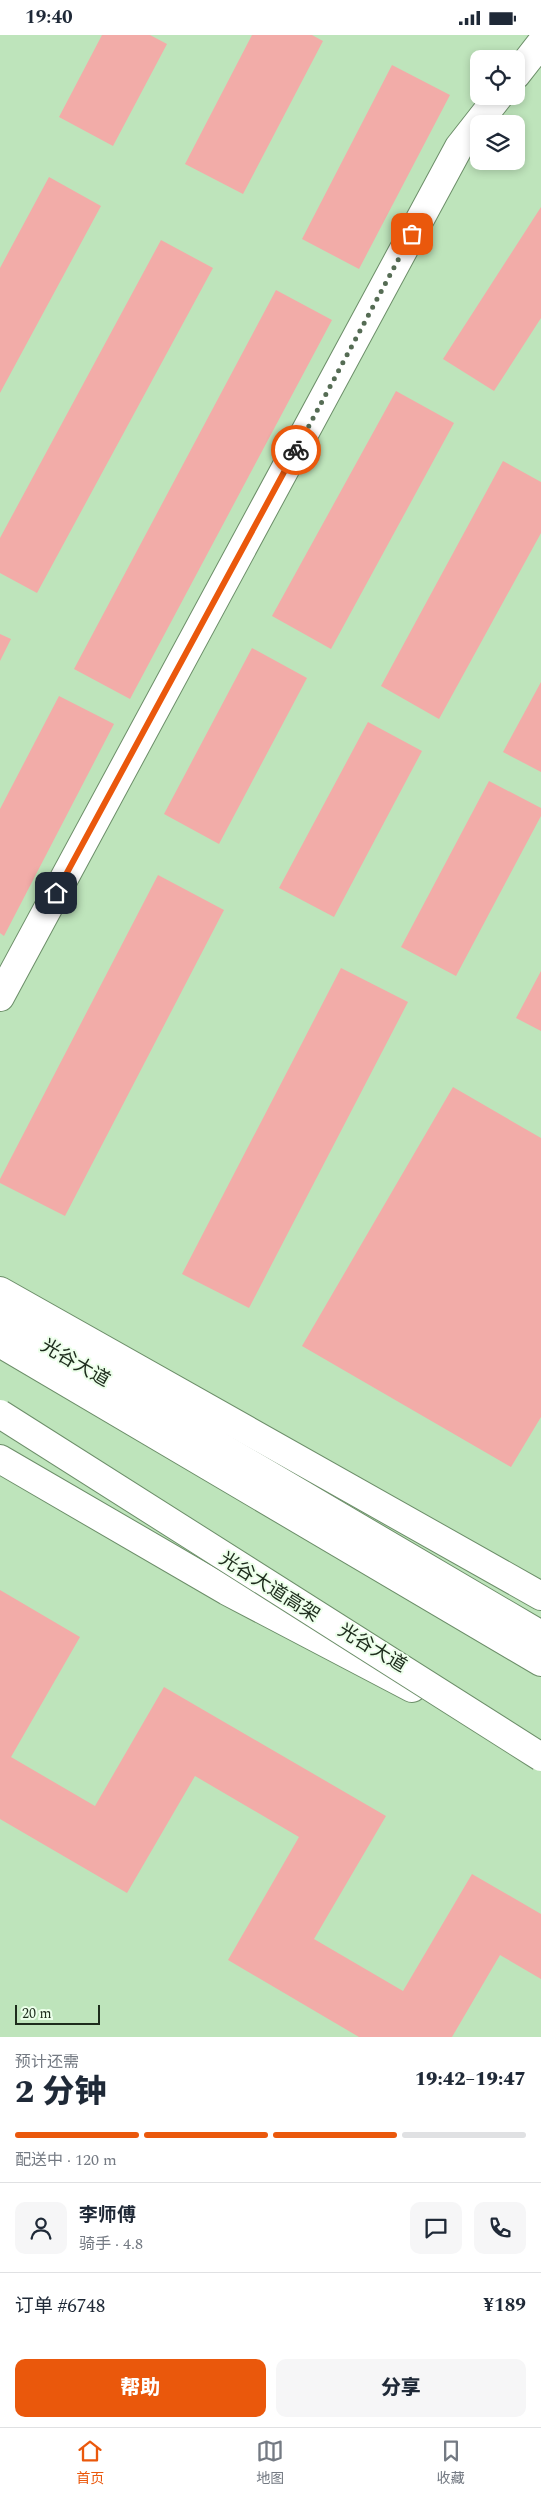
<!DOCTYPE html>
<html lang="zh">
<meta charset="utf-8">
<style>
body{margin:0;font-family:Spectral,"Noto Sans SC",serif;background:#f6f6f7;color:#1f2937;height:100vh;display:flex;flex-direction:column;font-size:19px;white-space:nowrap}
*{box-sizing:border-box;margin:0}
p{font-size:16px;color:#747a83}
.icon{flex:none;width:28px;height:28px;fill:none;stroke:currentColor;stroke-width:2;stroke-linecap:round;stroke-linejoin:round}
.map{position:relative;height:2002px;overflow:hidden}
.details{display:flex;flex-direction:column;background:#fff;flex:1}
.details>*{flex:none}
.tools{position:absolute;left:470px;top:15px;display:grid;gap:10px}
.tools a{display:grid;place-items:center;width:55px;height:55px;border-radius:10px;background:#fff;box-shadow:0 2px 8px #0003;font-size:25px}
.scale{position:absolute;left:15px;bottom:12px;width:85px;box-sizing:border-box;padding-left:5px;border:2px solid #1d2c1c;border-top:0;font-size:14px;line-height:18px;white-space:nowrap;color:#1d2c1c;-webkit-text-stroke:4px #ecffea;paint-order:stroke}
.pin{position:absolute;display:grid;place-items:center;width:42px;height:42px;color:#fff;margin:-21px;border-radius:10px;box-shadow:0 2px 8px #0006}
.courier{position:absolute;display:grid;place-items:center;width:50px;height:50px;margin:-25px;border:4px solid #ea580c;border-radius:50%;background:#fff;color:#222;box-shadow:0 1px 6px #0007}
.summary em{font-style:normal;font-weight:800}
.summary div{display:flex;flex-direction:column-reverse}
.summary{display:flex;align-items:center;justify-content:space-between;height:85px;padding:0 15px}
h1{font-size:32px;font-weight:800;line-height:38px}
.bar{display:grid;grid-template-columns:repeat(4,1fr);gap:8px 5px;align-content:center;height:60px;padding:0 15px}
.bar i{height:6px;border-radius:4px;background:#e0e1e3}
.bar .active{background:#ea580c}
.bar p{grid-column:span 4}
.line{display:flex;align-items:center;gap:12px;padding:0 15px;border-top:1px solid #e0e1e3}
.line div{flex:1}
.round{display:grid;place-items:center;flex:none;width:52px;height:52px;border-radius:10px;background:#f6f6f7}
.action{display:flex;gap:10px;margin-top:auto;padding:10px 15px}
.action a{flex:1;height:58px;border-radius:10px;background:#ea580c;color:#fff;font-size:20px;font-weight:800;line-height:58px;text-align:center}
.action a+a{background:#f6f6f7;color:#1f2937}
.status{display:flex;justify-content:space-between;align-items:center;height:35px;padding:0 25px;background:#fff;direction:ltr}
.status svg{height:14px;fill:currentColor}
.dock{display:flex;justify-content:space-around;align-items:center;height:70px;border-top:1px solid #e0e1e3;background:#fff;font-size:14px;color:#747a83}
.dock a{display:grid;justify-items:center;gap:2px}
.dock .active{color:#ea580c}
.map>svg:first-child{display:block}
.building{fill:#f2aca8}
.lines{fill:none;stroke-linecap:round;stroke-linejoin:round}
.secondary-casing{stroke:#6c8e69;stroke-width:30}
.primary-casing{stroke:#6c8e69;stroke-width:30}
.highway-casing{stroke:#6c8e69;stroke-width:30}
.secondary{stroke:#fff;stroke-width:28}
.primary{stroke:#fff;stroke-width:28}
.highway{stroke:#fff;stroke-width:28}
.highway-bridge-casing{stroke:#6c8e69;stroke-width:30;stroke-linecap:butt}
.highway-bridge{stroke:#fff;stroke-width:28}
.done{stroke:#556c54;stroke-width:5;stroke-dasharray:0 9}
.route{stroke:#ea580c;stroke-width:6}
.labels{text-anchor:middle;stroke-width:4;stroke-linejoin:round;paint-order:stroke}
.street-label{font-size:19px;fill:#1d2c1c;stroke:#ecffea}
</style>
<div class="status"><b>19:40</b><svg viewBox="0 0 49 12"><path d="M0 12V9h3v3zM5 12V6h3v6zM10 12V3h3v9zM15 12V0h3v12zM26 1h20v11H26zM47 4h2v5h-2z"/></svg></div>
<div class="map">
<svg width="541" height="2002" viewBox="0 0 541 2002">
<rect width="100%" height="100%" fill="#bee4bb"/>
<path class="building" d="M102 0H150L167 9 113 111 59 82Z
M252 0H312L323 6 243 159 185 129Z
M392 30 450 60 359 234 302 204Z
M49 142 101 171 0 358V233Z
M541 172V283L494 356 443 324Z
M161 205 213 233 37 558 0 538V503Z
M276 255 332 285 130 664 74 634Z
M396 356 454 388 331 614 272 581Z
M503 426 541 447V498L439 684 381 651Z
M0 599 11 604 0 626Z
M252 613 307 643 219 809 164 779Z
M541 647V737L503 717Z
M59 661 114 689 4 901 0 898V774Z
M368 687 422 716 334 882 279 853Z
M489 746 541 773V781L456 941 401 912Z
M158 840 224 875 65 1181 0 1148V1144Z
M341 933 408 967 249 1273 182 1239Z
M541 936V996L516 983Z
M453 1052 541 1103V1382L511 1432 302 1311Z
M0 1555 80 1602 11 1722 95 1771 164 1652 386 1781 314 1904 403 1956 472 1839 541 1879V1944L500 1920 452 2002H359L228 1925 299 1802 195 1741 127 1858 0 1784Z"/>
<g class="lines">
<defs>
<path id="secondary" d="M516 40 541 8
M0 962 459 112 499 61"/>
<path id="primary" d="M0 1282 541 1600"/>
<path id="highway" d="M0 1256 541 1561
M0 1308 541 1627
M0 1424 227 1556 412 1653"/>
</defs>
<use href="#secondary" class="secondary-casing"/>
<use href="#primary" class="primary-casing"/>
<use href="#highway" class="highway-casing"/>
<use href="#secondary" class="secondary"/>
<use href="#primary" class="primary"/>
<use href="#highway" class="highway"/>
<defs>
<path id="highway-bridge" d="M0 1379 541 1722"/>
</defs>
<use href="#highway-bridge" class="highway-bridge-casing"/>
<use href="#highway-bridge" class="highway-bridge"/>
</g>
<g class="lines">
<path class="done" d="M296 415 412 199"/>
<path class="route" d="M56 858 296 415"/>
</g>
<g class="labels">
<g class="street-label">
<text transform="translate(76 1327) rotate(30)" y="7">光谷大道</text>
<text transform="translate(270 1551) rotate(32)" y="7">光谷大道高架</text>
<text transform="translate(373 1612) rotate(31)" y="7">光谷大道</text>
</g>
</g>
</svg>
<div class="tools">
<a><svg class="icon" aria-label="locate" viewBox="0 0 24 24"><circle cx="12" cy="12" r="6"/><path d="M12 2v4M12 18v4M2 12h4M18 12h4"/></svg></a>
<a><svg class="icon" aria-label="layers" viewBox="0 0 24 24"><path d="M12 4l9 5-9 5-9-5zM3 14l9 5 9-5"/></svg></a>
</div>
<div class="scale">20 m</div>
<div class="pin" style="left:412px;top:199px;background:#ea580c"><svg class="icon" aria-label="bag" viewBox="0 0 24 24"><path d="M5 8h14l-1 12H6zM9 8a3 3 0 0 1 6 0"/></svg></div>
<div class="pin" style="left:56px;top:858px;background:#1f2937"><svg class="icon" aria-label="home" viewBox="0 0 24 24"><path d="M3 11l9-7 9 7M6 9v11h12V9"/></svg></div>
<div class="courier" style="left:296px;top:415px"><svg class="icon" aria-label="bike" viewBox="0 0 24 24"><circle cx="6" cy="16" r="4"/><circle cx="18" cy="16" r="4"/><path d="M6 16l4-8h5l3 8M10 8l3 8H6M13 5h3"/></svg></div>
</div>
<section class="details">
<div class="summary"><div><h1>2 分钟</h1><p>预计还需</p></div><em>19:42–19:47</em></div>
<div class="bar"><i class="active"></i><i class="active"></i><i class="active"></i><i></i><p>配送中 · 120 m</p></div>
<div class="line" style="height:90px"><a class="round"><svg class="icon" aria-label="person" viewBox="0 0 24 24"><circle cx="12" cy="8" r="4"/><path d="M4 21q1-7 8-7t8 7"/></svg></a><div><b>李师傅</b><p>骑手 · 4.8</p></div><a class="round"><svg class="icon" aria-label="chat" viewBox="0 0 24 24"><path d="M4 5h16v11H9l-5 4z"/></svg></a><a class="round"><svg class="icon" aria-label="phone" viewBox="0 0 24 24"><path d="M5 4h4l2 5-3 2q2 4 5 5l2-3 5 2v4C11 20 4 13 5 4z"/></svg></a></div>
<div class="line" style="height:65px"><div>订单 #6748</div><b>¥189</b></div>
<div class="action"><a>帮助</a><a>分享</a></div>
</section>
<nav class="dock">
<a class="active"><svg class="icon" aria-label="home" viewBox="0 0 24 24"><path d="M3 11l9-7 9 7M6 9v11h12V9"/></svg>首页</a>
<a><svg class="icon" aria-label="map" viewBox="0 0 24 24"><path d="M3 6l6-2 6 2 6-2v14l-6 2-6-2-6 2zM9 4v14M15 6v14"/></svg>地图</a>
<a><svg class="icon" aria-label="saved" viewBox="0 0 24 24"><path d="M7 4h10v16l-5-4-5 4z"/></svg>收藏</a>
</nav>
